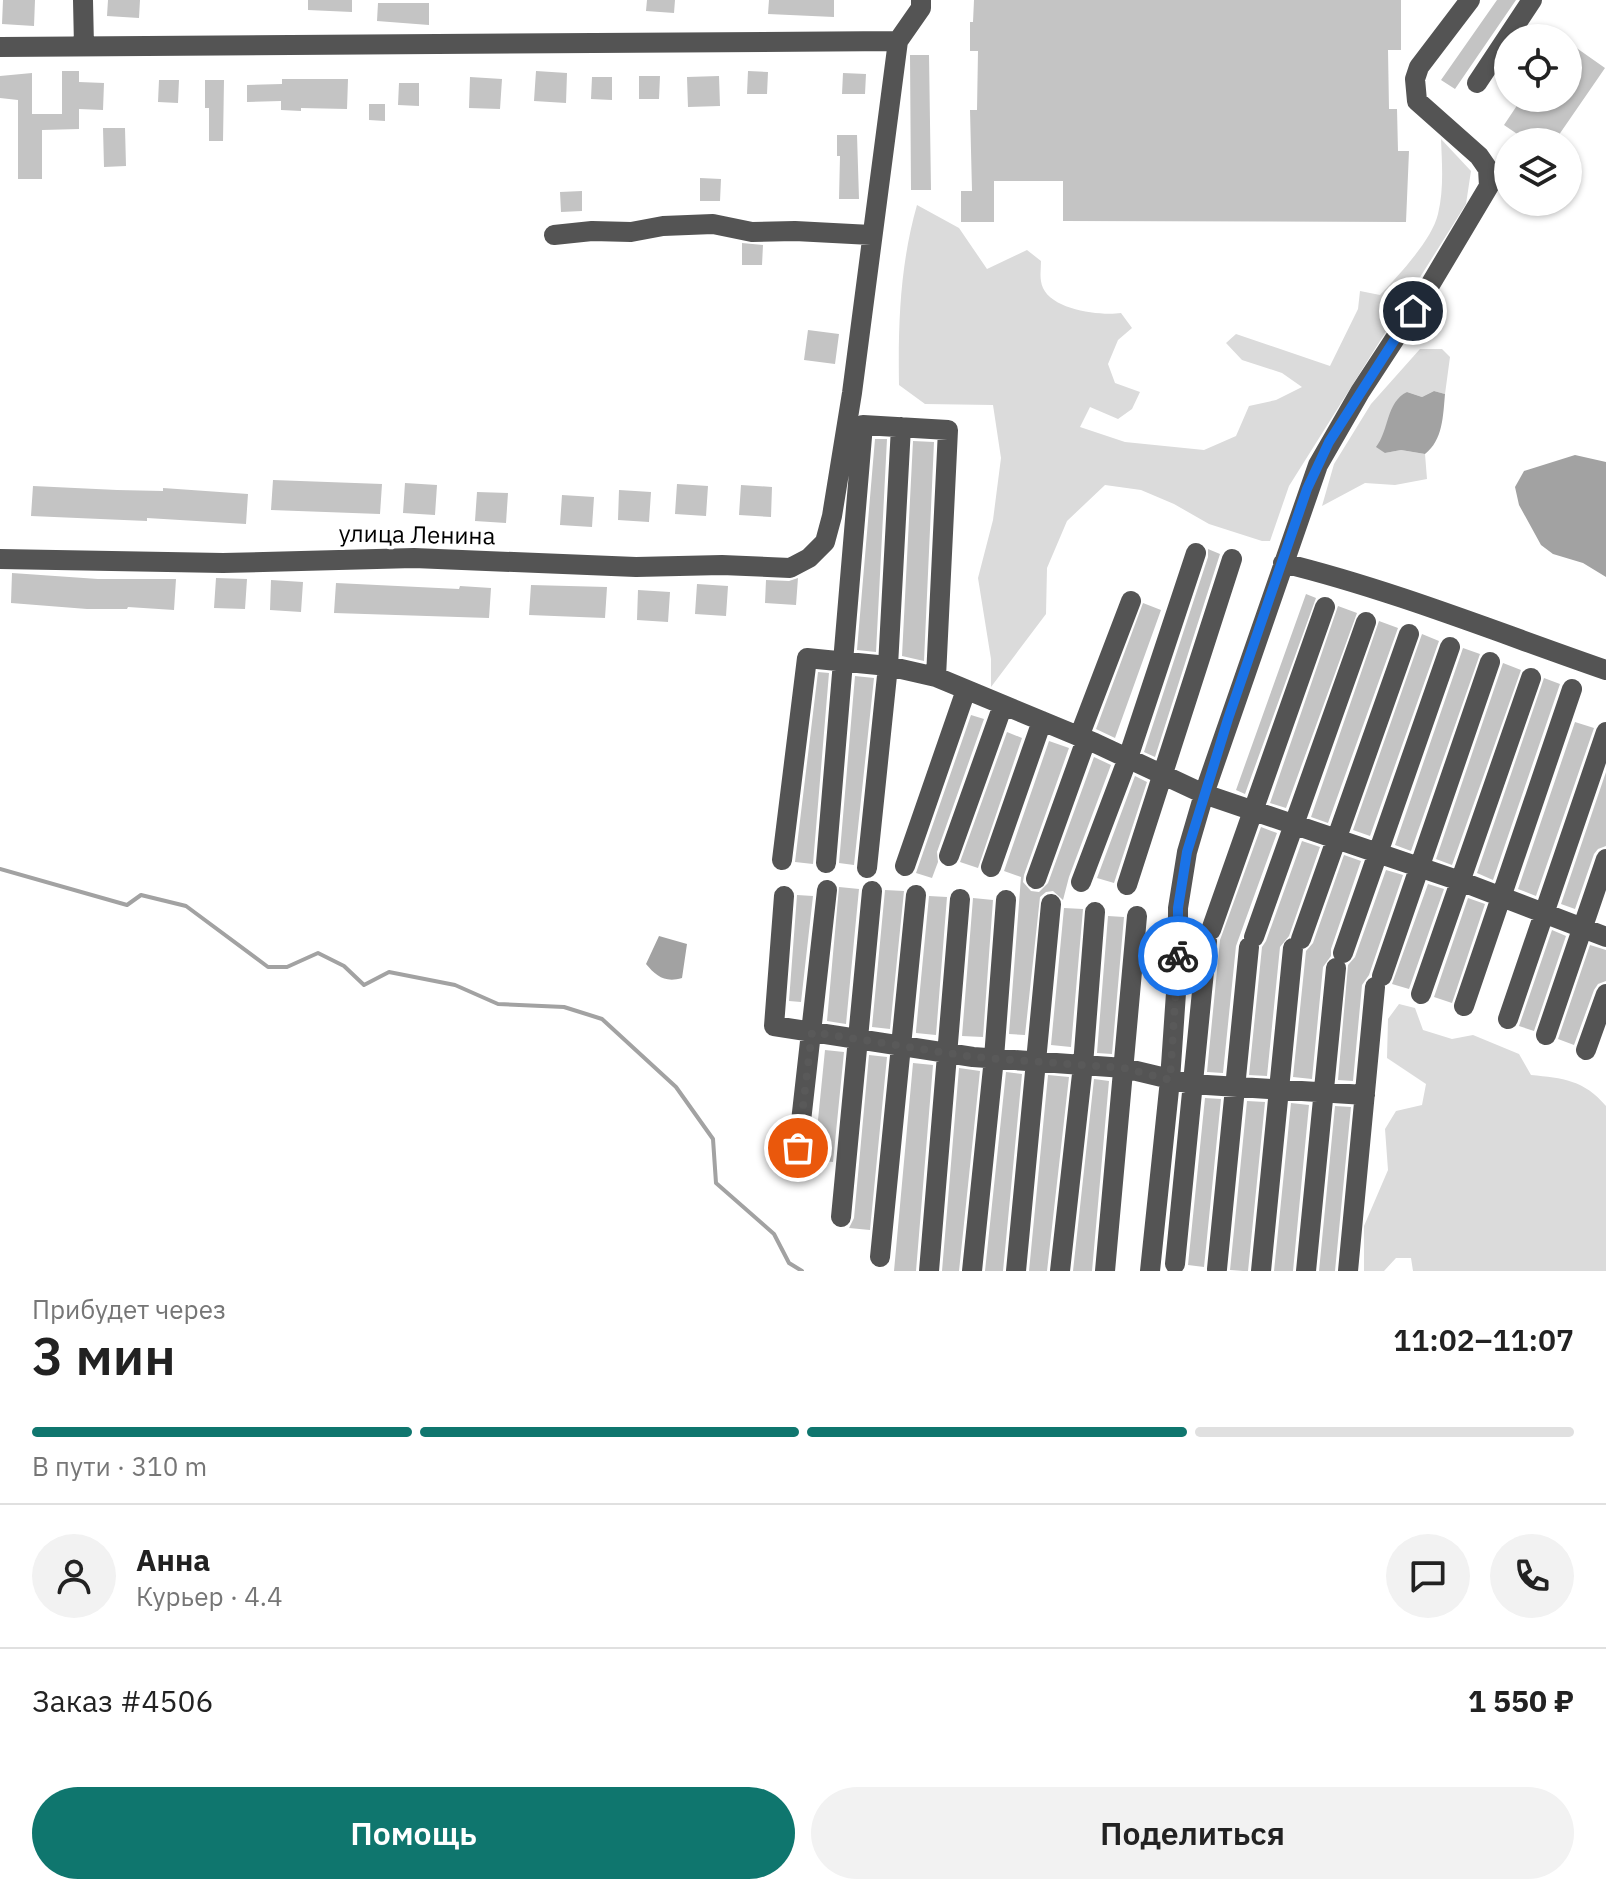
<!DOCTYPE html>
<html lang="ru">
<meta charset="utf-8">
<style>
body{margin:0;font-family:"IBM Plex Sans",sans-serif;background:#f2f2f2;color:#222;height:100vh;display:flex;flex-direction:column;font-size:30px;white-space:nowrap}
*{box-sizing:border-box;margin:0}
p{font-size:26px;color:#767676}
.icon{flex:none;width:44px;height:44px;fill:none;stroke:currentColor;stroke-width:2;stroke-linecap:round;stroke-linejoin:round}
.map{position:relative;height:1271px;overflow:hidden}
.side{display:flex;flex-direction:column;background:#fff;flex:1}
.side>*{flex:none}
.tools{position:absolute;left:1494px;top:24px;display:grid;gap:16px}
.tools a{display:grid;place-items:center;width:88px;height:88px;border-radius:50%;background:#fff;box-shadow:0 2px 6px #0004;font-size:40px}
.pin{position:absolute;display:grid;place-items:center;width:68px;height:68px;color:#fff;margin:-34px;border:4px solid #fff;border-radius:50%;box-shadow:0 2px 8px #0007}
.courier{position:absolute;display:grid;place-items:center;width:80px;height:80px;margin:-40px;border:6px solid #1a73e8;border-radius:50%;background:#fff;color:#222;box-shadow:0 2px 10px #0007}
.head em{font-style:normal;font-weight:600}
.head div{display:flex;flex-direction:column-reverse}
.head{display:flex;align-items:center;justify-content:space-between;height:136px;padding:0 32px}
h1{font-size:52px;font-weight:600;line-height:60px}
.bar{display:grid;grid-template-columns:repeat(4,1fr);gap:12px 8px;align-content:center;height:96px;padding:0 32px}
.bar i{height:10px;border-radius:6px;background:#e0e0e0}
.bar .selected{background:#0f766e}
.bar p{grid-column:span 4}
.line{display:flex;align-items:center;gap:20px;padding:0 32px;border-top:2px solid #e0e0e0}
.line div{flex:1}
.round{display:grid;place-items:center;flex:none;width:84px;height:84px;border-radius:42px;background:#f2f2f2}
.cta{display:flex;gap:16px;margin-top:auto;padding:16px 32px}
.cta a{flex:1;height:92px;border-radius:48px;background:#0f766e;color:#fff;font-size:32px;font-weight:600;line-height:92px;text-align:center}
.cta a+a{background:#f2f2f2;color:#222}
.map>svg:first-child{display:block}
.green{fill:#dbdbdb}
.water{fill:#a2a2a2}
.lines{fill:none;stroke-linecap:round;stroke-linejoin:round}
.stream{stroke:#a2a2a2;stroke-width:4}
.building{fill:#c4c4c4}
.minor{stroke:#545454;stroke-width:20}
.done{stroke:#595959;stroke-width:8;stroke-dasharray:0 14.4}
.route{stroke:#1a73e8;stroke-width:10}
.labels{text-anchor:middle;stroke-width:7;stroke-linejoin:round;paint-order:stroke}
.street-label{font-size:24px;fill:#000;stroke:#fff}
</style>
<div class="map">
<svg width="1606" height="1271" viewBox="0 0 1606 1271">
<rect width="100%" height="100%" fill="#fff"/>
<path class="green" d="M1441 139 1471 171 1466 204 1289 486 1270 541H1262L1209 524 1174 504 1141 490 1105 485 1067 521 1047 568 1046 614 991 687V659L978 578 993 520 1001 458 993 405 925 404 899 385C898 323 900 265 917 205L959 228 987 269 1027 250 1041 261C1041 270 1039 279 1043 288 1053 310 1100 316 1121 313L1132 328 1118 340 1108 364 1115 383 1140 392 1132 409 1118 419 1090 407 1080 427 1125 442 1204 450 1236 436 1249 406 1276 400 1302 387 1282 373 1242 360 1226 343 1236 334 1330 366 1358 309 1360 291 1380 295C1398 276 1432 240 1438 214 1444 189 1442 164 1441 139Z
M1420 349H1442L1450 357 1445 394 1434 391 1422 397 1407 392C1390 417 1382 421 1385 453L1401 450 1425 454 1427 479 1395 485 1365 483 1322 506 1334 464 1371 404Z
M1399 1004 1415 1008 1423 1030 1452 1039 1473 1035 1519 1054 1531 1075C1563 1078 1584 1080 1606 1106V1271H1413L1411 1258H1396L1384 1271H1364V1226L1388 1170 1385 1129 1396 1111 1422 1105 1426 1084 1387 1058 1388 1019Z"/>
<path class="water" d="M1434 391 1445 394C1443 416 1443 440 1425 454L1401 450 1385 453 1376 447C1389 431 1386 402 1407 392L1422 397Z
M1575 455 1606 462V577L1583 563 1553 554 1541 545 1519 505 1515 487 1524 471Z
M659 936 687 944 682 978C665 983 656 976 646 964Z"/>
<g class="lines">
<path class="stream" d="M0 869 127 905 141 895 186 906 268 967H287L318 953 344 966 364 985 389 972 455 985 498 1004 564 1007 602 1019 676 1087 713 1139 716 1183 774 1234 789 1263 802 1271"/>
</g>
<path class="building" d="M3 0H35L34 26 2 24Z
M108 0H140L139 18 107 16Z
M308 0H352V12L308 10Z
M647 0H675L674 13 646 11Z
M769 0H834V17L768 14Z
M974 0H1401V50H1388L1389 109H1397L1398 151H1409L1406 222 1063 221V181H994V222H961V191H972L970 110H977L978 51H970V22H973Z
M1497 0H1516L1455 89 1441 80Z
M378 3H429V25L377 21Z
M1568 42 1605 68 1554 142H1529L1504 125 1522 98H1568Z
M910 55H929L931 190H911Z
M62 71H79V82L104 83 103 110 79 109V129L42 130V179H18V100L0 98V76L32 73V114H62Z
M536 71 567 73 566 103 534 101Z
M748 71 768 72 767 94H747Z
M843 73 866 74 865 94H842Z
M639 76H660L659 99H639Z
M719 76 720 106 688 107 687 77Z
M470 77 502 79 500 109 469 108Z
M592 77H612V100L591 99Z
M282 79H348L347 109 301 108V111L281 110V101L247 102V85L282 84Z
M159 80H179L178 103 158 102Z
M205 80H224L223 141H209V108H205Z
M399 83H419V106L398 105Z
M369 104H385V121L369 120Z
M103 128H125L126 166 104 167Z
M837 135H857L859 199H839L840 156H837Z
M700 178 721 179 720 201H700Z
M582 191V211L561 212 560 192Z
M742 243 763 245 762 265H742Z
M808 330 839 334 835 364 804 360Z
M875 439H887L876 652 857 650Z
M913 441 934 442 924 661 902 656Z
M273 480 382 484 380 514 271 510Z
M405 483 437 485 435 515 403 513Z
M677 484 708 486 706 516 675 514Z
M741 485 772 487 771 517 739 515Z
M33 486 117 490 163 491V488L248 494 246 524 147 518V521L31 516Z
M619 490 651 492 649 522 618 520Z
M477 492 508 493 506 523 475 521Z
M562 495 594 497 592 527 560 525Z
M1208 549 1220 554 1155 757 1144 752 1208 557Z
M12 573 98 579H176L174 610 128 607 127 609H87L11 603Z
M216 578 247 579 245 609 214 608Z
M798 578 796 605 765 603 766 580 789 581Z
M271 580 303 582 301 612 270 610Z
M336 583 459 589 460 586 491 588 489 618 334 613Z
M697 584 728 586 726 616 695 614Z
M531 585 607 587 605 618 529 615Z
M638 590 670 592 668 622 637 620Z
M1306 594 1316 598 1245 794 1236 790Z
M1143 603 1161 610 1115 738 1096 729Z
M1338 606 1357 613 1286 808 1270 803Z
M1379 621 1398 628 1328 823 1311 817Z
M1422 634 1439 641 1370 836 1353 830Z
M1463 648 1480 654 1411 851 1395 845Z
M1503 663 1521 670 1452 865 1436 859Z
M818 672 829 673 813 864 795 862Z
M855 676 874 678 854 865 839 863Z
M1544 678 1560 684 1493 880 1477 873Z
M971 715 984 719 937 852 938 862 932 878 916 873Z
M1575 722 1594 728 1536 896 1518 889Z
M1007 732 1022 738 978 868 960 862Z
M1049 741 1069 748 1024 875 1023 882 1031 891 1039 892 1048 883 1094 757 1111 765 1069 877 1063 900 1053 891 1046 892 1040 897 1025 1035 1009 1034 1021 877 1004 871Z
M1606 772V846L1598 849 1594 854 1575 909 1561 904Z
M1135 776 1147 782 1114 883 1097 878Z
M1261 827 1277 833 1236 946 1223 1073 1207 1072 1220 940Z
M1302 841 1320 847 1289 936 1280 947 1267 1076 1249 1075 1262 947 1266 941Z
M1344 855 1361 861 1331 949V956L1323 967 1312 1079 1293 1077 1306 951 1313 943Z
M1386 870 1403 875 1369 975 1362 985 1353 1081 1338 1080 1348 965 1355 957Z
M1428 884 1444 889 1409 989 1392 984Z
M839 887 859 889 846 1024 827 1021Z
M885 890 904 891 890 1029 872 1027Z
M797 895 813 896 801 1002 789 1001Z
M929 896 947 897 936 1035 916 1033V1031Z
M973 898 993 900 983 1037 962 1036Z
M1468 898 1485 904 1452 1003 1434 997Z
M1064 908 1083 909 1071 1047 1051 1045Z
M1108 916 1124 917 1112 1054 1097 1053Z
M1552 930 1566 936 1534 1031 1519 1026Z
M1590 945 1606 950V981L1598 984 1594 990 1574 1045 1558 1039Z
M825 1050 844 1052 833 1162 814 1160Z
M869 1055 887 1057 870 1230 849 1228 854 1218Z
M913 1063 933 1065 916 1271H894Z
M959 1068 980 1071 959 1271H942Z
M1006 1072 1022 1074 1003 1271H985Z
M1048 1075 1069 1077 1047 1271H1029Z
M1094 1079 1109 1081 1092 1271H1073Z
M1205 1098 1221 1099 1204 1267 1188 1265Z
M1247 1101 1265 1102 1248 1271H1243L1230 1270Z
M1291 1103 1309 1105 1293 1271H1274Z
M1335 1106 1351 1107 1335 1271H1319Z"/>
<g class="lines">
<path class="minor" d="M83 0 84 46
M0 47 898 41
M1477 83 1532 0
M554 235 592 231 631 232 663 226 713 224 752 232 795 231 871 235
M0 559 223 563 414 558 636 567 722 565 790 568 809 558 825 542 832 516 852 393 898 41 921 8V0
M1283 563C1393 590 1499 633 1606 670
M1079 737 1131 601
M949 856 1003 705
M782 860 807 658 888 666 936 677 1095 743 1204 794 1460 881 1606 937
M826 863 863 425 948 430 936 677
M905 866 966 690
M991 867 1042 721
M867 868 888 666 901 427
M1036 879 1086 740
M1081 882 1128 758 1196 553
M1127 885 1232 559
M784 896 774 1026 973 1057 1124 1068 1191 1084 1365 1095
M1211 930 1325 607
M1254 937 1366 622
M1301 939 1409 634
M1343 953 1450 647
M1382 976 1490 662
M1421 994 1531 678
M1464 1006 1572 689
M1508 1019 1606 732
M1546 1035 1606 859
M1586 1050 1606 994
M798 1148 827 890
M841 1217 872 891
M880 1257 916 895
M1175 1264 1207 941
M1217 1269 1249 947
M929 1271 960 899
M972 1271 994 1058 1006 900
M1016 1271 1051 904
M1060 1271 1083 1065 1095 912
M1105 1271 1137 916
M1150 1271 1170 1080 1178 964V908L1187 852 1204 794 1318 465 1360 392 1430 285 1489 186 1488 169 1479 156 1417 101 1415 79 1419 67 1470 0
M1261 1271 1293 948
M1306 1271 1336 968
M1348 1271 1375 987"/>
</g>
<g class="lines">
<path class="done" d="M798 1148 812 1032 973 1057 1124 1068 1170 1080 1178 956"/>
<path class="route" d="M1178 956V908L1187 852 1228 719 1307 489 1329 442 1413 311"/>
</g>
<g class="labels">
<g class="street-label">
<text transform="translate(417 535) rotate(1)" y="8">улица Ленина</text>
</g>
</g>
</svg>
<div class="tools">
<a><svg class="icon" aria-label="locate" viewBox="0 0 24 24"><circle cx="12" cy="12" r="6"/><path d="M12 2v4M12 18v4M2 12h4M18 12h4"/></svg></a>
<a><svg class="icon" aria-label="layers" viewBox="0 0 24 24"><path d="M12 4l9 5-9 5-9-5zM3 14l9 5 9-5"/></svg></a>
</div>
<div class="pin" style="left:798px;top:1148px;background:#ea580c"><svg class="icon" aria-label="bag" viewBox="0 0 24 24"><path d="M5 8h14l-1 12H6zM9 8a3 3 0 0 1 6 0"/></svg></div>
<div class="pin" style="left:1413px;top:311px;background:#1f2937"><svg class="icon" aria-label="home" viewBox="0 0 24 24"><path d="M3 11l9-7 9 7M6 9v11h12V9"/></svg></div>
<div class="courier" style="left:1178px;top:956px"><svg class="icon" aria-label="bike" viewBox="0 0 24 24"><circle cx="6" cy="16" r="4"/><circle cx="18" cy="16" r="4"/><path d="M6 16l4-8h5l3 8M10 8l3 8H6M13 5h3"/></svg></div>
</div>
<section class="side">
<div class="head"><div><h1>3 мин</h1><p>Прибудет через</p></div><em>11:02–11:07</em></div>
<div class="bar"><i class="selected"></i><i class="selected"></i><i class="selected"></i><i></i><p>В пути · 310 m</p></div>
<div class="line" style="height:144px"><a class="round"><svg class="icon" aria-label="person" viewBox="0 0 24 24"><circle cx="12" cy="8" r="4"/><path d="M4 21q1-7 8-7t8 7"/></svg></a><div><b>Анна</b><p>Курьер · 4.4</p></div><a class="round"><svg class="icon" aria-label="chat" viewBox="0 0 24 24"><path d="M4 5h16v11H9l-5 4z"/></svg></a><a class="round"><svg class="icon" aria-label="phone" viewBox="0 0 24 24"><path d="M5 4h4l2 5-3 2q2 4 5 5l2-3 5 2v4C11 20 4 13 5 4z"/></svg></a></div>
<div class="line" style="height:104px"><div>Заказ #4506</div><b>1 550 ₽</b></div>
<div class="cta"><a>Помощь</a><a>Поделиться</a></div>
</section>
